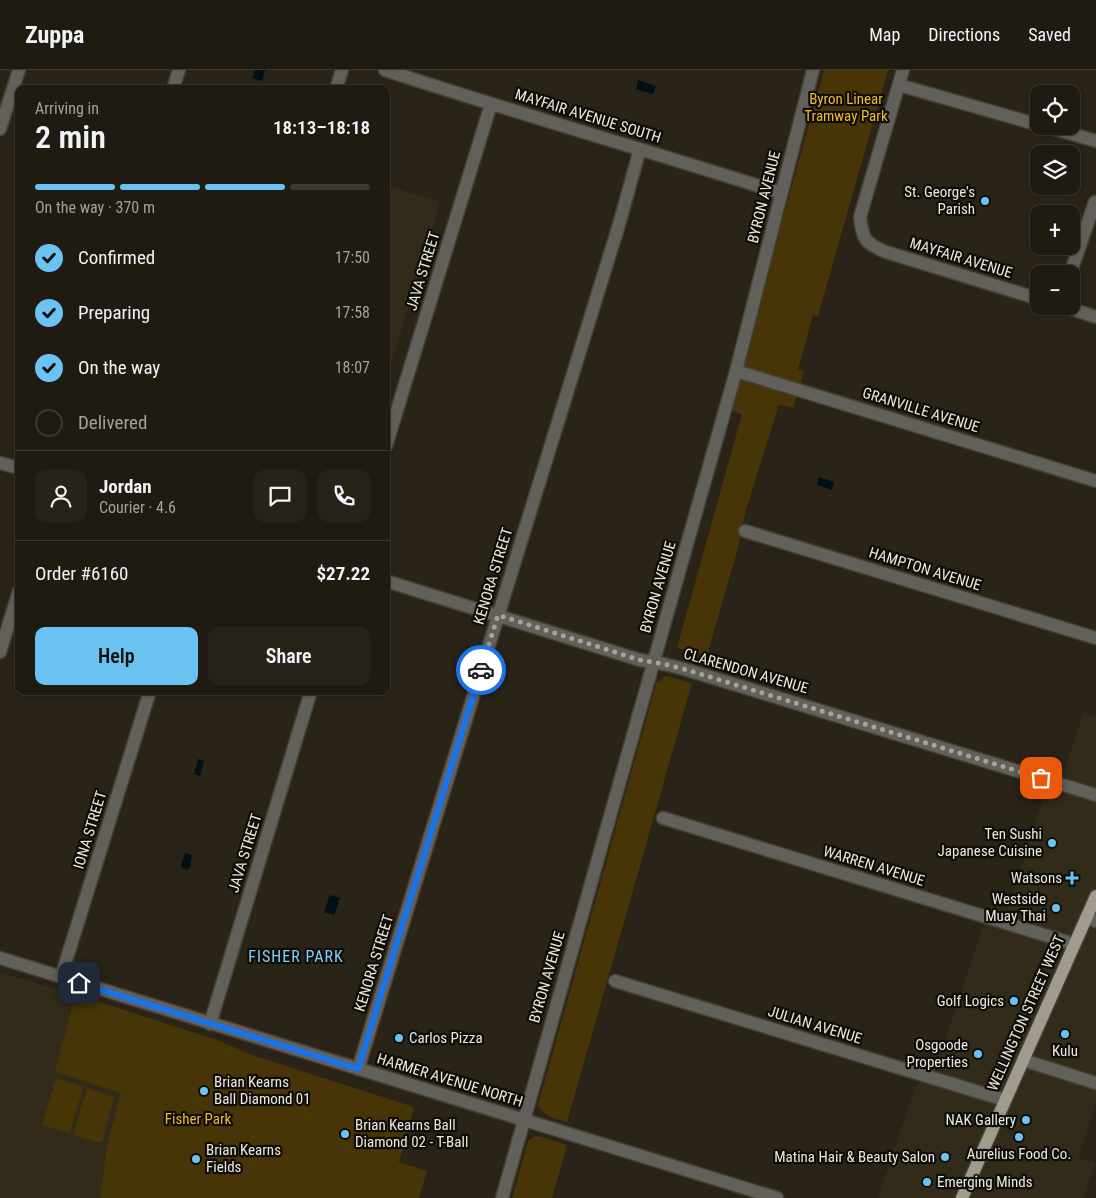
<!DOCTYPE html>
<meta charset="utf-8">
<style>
body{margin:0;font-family:"Roboto Condensed",sans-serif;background:#27231b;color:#f1f3f6;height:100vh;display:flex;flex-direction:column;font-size:19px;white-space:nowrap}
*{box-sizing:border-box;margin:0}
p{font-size:16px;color:#a1a19f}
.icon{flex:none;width:28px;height:28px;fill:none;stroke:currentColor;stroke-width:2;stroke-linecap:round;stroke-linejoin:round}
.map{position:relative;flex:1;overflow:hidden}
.side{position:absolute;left:15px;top:15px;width:375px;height:610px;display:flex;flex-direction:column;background:#1f1a12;border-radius:10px;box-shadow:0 1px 4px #0004,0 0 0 1px #3c3832}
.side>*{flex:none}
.controls{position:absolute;left:1030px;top:15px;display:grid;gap:10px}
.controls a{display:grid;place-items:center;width:50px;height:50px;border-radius:10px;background:#1f1a12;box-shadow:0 1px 4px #0004,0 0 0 1px #3c3832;font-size:25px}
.pin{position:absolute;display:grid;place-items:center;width:42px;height:42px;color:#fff;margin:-21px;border-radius:10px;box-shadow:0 2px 8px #0006}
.courier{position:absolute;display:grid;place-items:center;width:50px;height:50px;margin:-25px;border:4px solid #1a73e8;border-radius:50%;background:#fff;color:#222;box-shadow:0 1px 6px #0007}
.head em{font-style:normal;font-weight:600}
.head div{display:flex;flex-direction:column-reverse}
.head{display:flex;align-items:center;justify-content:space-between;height:85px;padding:0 20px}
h1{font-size:32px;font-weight:600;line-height:38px}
.bar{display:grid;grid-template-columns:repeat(4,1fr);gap:8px 5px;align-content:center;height:60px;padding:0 20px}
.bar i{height:6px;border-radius:4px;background:#3c3832}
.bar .active{background:#6bc3f2}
.bar p{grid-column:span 4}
.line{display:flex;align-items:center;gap:12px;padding:0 20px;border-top:1px solid #3c3832}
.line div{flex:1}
.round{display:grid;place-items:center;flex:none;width:52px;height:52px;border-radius:10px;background:#27231b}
ol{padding:0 20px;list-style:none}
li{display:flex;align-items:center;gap:15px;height:55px}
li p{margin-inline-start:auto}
li .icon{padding:5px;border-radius:50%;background:#6bc3f2;color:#111;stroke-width:4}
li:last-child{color:#a1a19f}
li i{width:28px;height:28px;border:2px solid #3c3832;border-radius:50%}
.button{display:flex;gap:10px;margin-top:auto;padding:10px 20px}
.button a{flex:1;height:58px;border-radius:10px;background:#6bc3f2;color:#111;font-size:20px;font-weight:600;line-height:58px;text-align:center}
.button a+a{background:#27231b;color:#f1f3f6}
header{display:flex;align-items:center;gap:30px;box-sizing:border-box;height:70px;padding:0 25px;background:#1f1a12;border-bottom:1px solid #3c3832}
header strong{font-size:24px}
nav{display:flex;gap:28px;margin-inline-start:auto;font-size:18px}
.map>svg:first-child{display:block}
.built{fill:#332b19}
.green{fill:#483507}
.water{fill:#030f16}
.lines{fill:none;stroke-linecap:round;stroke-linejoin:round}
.minor-casing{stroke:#443f34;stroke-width:15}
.major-casing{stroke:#443f34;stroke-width:15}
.minor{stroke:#62605a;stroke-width:12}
.major{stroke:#a19b8f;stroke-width:12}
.done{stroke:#a7a39a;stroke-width:5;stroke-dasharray:0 9}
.route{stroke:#1a73e8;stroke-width:6}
.poi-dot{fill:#6bc3f2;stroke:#0f0d08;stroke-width:2}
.labels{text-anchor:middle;stroke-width:4.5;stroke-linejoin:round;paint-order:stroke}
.park-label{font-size:15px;fill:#f2bb2c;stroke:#0f0d08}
.street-label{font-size:15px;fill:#ebe8e0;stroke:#0f0d08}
.poi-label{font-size:15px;fill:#ebe8e0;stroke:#0f0d08;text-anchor:end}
.neighbourhood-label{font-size:16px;letter-spacing:1px;fill:#81d1fd;stroke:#0f0d08}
</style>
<header>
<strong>Zuppa</strong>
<nav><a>Map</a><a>Directions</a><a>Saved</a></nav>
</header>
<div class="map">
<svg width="1096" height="1128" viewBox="0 0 1096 1128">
<rect width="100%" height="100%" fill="#292318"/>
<path class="built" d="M386 115 440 132 386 312Z
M1083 643 1096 646V1033L1078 1088 1095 1094 1083 1128H878L915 1018 938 993 990 836 1008 838 1045 724 1065 700Z
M0 903 75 924 55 1002 121 1023 107 1075 100 1128H0Z"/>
<path class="green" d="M824 0H888L818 246 813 245 798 299 804 301 793 338 779 334 746 440 738 478 707 585 677 578 742 344 730 340Z
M666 606 692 613 567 1052C554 1048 545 1048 538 1035L657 611 659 612Z
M75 924 220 971 252 985 414 1037 399 1092 427 1101 419 1128H100L107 1075 121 1023 55 1002Z
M56 1008 83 1017 70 1063 42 1055Z
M87 1018 114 1027 101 1073 73 1065Z
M535 1066 542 1067 567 1075 552 1128H512L528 1071Z"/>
<path class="water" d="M255 0H265L262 11 252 8Z
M638 10 656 16 653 24 636 19Z
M819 407 834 412 832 420 817 415Z
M198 689 204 691 200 706 194 704Z
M185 783 192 785 190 798 186 800 182 798 181 796Z
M330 825 340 828 334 845 324 842Z"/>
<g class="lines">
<defs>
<path id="minor" d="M385 0C516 43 650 81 781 123
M903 0 860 147C863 169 864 173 886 182L1039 229
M899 15 1039 55
M173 19 179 0
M336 19 342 0
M1044 56 1096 71
M0 59 19 0
M1070 204 1095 132
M1062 236 1096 247
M736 301 1096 411
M386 376 491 34
M0 393 19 398
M745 461 1096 568
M386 511 640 590 664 594 684 599 1096 725
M0 582 19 521
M663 748 1074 874
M1086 848 1096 851
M0 888 777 1128
M61 907 150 621
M615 911 1005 1030
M210 954 311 621
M1023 990 1096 1013
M358 999 618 158 640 79
M502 1128 736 301 813 0"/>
<path id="major" d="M962 1128 1096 826"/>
</defs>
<use href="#minor" class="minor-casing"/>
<use href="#major" class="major-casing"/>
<use href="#minor" class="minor"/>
<use href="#major" class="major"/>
</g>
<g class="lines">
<path class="done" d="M481 600 498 545 640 590 664 594 684 599 1041 708"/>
<path class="route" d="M79 913 358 999 481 600"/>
</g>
<g class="poi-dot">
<circle cx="985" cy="131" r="5"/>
<circle cx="1052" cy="773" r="5"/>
<path d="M1069.5 800.5h5v5h5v5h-5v5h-5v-5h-5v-5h5z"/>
<circle cx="1056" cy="838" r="5"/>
<circle cx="1014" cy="931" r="5"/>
<circle cx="1065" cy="964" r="5"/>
<circle cx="399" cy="968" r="5"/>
<circle cx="978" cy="984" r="5"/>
<circle cx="204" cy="1021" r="5"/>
<circle cx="1026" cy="1050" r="5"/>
<circle cx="345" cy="1064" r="5"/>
<circle cx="1019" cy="1067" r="5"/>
<circle cx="945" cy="1087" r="5"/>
<circle cx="196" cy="1089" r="5"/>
<circle cx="927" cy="1112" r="5"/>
</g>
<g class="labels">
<g class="park-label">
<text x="846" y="34">Byron Linear<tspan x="846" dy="17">Tramway Park</tspan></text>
<text x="198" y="1054">Fisher Park</text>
</g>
<g class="street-label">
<text transform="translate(588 46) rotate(17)" y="5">MAYFAIR AVENUE SOUTH</text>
<text transform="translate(764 127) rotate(-76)" y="5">BYRON AVENUE</text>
<text transform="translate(961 188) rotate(17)" y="5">MAYFAIR AVENUE</text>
<text transform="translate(423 201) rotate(-73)" y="5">JAVA STREET</text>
<text transform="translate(921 340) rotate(17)" y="5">GRANVILLE AVENUE</text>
<text transform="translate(925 499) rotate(17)" y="5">HAMPTON AVENUE</text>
<text transform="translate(493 506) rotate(-73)" y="5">KENORA STREET</text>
<text transform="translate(658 517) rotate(-74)" y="5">BYRON AVENUE</text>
<text transform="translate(746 601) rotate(16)" y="5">CLARENDON AVENUE</text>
<text transform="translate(90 760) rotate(-73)" y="5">IONA STREET</text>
<text transform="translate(245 783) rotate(-73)" y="5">JAVA STREET</text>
<text transform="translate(874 796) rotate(17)" y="5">WARREN AVENUE</text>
<text transform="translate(374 893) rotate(-73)" y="5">KENORA STREET</text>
<text transform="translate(547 907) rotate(-74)" y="5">BYRON AVENUE</text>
<text transform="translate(1026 943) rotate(-66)" y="5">WELLINGTON STREET WEST</text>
<text transform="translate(815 955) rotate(17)" y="5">JULIAN AVENUE</text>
<text transform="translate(450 1010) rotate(17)" y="5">HARMER AVENUE NORTH</text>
</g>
<g class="poi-label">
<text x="975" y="127">St. George's<tspan x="975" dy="17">Parish</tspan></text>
<text x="1042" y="769">Ten Sushi<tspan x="1042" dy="17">Japanese Cuisine</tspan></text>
<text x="1062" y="813">Watsons</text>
<text x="1046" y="834">Westside<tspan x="1046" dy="17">Muay Thai</tspan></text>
<text x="1004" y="936">Golf Logics</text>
<text x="409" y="973" text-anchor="start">Carlos Pizza</text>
<text x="968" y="980">Osgoode<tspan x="968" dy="17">Properties</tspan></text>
<text x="1065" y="986" text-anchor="middle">Kulu</text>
<text x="214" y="1017" text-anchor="start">Brian Kearns<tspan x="214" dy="17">Ball Diamond 01</tspan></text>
<text x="1016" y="1055">NAK Gallery</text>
<text x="355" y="1060" text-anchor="start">Brian Kearns Ball<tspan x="355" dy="17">Diamond 02 - T-Ball</tspan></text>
<text x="206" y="1085" text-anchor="start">Brian Kearns<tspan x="206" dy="17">Fields</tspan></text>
<text x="1019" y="1089" text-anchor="middle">Aurelius Food Co.</text>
<text x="935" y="1092">Matina Hair &amp; Beauty Salon</text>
<text x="937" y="1117" text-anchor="start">Emerging Minds</text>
</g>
<g class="neighbourhood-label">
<text x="296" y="892">FISHER PARK</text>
</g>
</g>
</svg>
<div class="controls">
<a><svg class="icon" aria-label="locate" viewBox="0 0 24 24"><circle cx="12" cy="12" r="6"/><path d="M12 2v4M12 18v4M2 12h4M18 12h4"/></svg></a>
<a><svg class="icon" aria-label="layers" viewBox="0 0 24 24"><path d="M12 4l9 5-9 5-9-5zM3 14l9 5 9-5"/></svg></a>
<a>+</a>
<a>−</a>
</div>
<div class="pin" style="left:1041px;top:708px;background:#ea580c"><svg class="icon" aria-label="bag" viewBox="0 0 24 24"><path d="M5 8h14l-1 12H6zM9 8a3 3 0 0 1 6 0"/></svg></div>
<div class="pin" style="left:79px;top:913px;background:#1f2937"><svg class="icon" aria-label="home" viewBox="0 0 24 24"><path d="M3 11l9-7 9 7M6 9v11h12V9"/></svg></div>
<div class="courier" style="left:481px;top:600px"><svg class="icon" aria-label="car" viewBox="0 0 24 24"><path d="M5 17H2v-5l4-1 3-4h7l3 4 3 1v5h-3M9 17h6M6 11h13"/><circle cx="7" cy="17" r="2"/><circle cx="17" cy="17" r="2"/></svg></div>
<section class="side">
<div class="head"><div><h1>2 min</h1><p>Arriving in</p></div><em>18:13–18:18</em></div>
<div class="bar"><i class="active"></i><i class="active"></i><i class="active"></i><i></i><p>On the way · 370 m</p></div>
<ol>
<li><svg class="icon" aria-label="check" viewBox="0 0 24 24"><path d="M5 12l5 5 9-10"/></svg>Confirmed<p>17:50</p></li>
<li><svg class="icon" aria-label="check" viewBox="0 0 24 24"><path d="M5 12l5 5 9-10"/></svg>Preparing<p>17:58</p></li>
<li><svg class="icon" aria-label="check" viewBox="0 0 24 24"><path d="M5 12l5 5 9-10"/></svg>On the way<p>18:07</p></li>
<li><i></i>Delivered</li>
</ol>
<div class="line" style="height:90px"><a class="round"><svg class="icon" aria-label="person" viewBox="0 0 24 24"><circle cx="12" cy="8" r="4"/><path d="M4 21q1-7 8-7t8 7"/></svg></a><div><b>Jordan</b><p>Courier · 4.6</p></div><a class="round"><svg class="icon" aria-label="chat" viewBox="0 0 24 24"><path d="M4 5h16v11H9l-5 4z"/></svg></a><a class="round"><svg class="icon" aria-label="phone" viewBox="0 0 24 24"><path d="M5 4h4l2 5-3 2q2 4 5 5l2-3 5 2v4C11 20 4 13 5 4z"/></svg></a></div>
<div class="line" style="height:65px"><div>Order #6160</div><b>$27.22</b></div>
<div class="button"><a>Help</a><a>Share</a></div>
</section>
</div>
